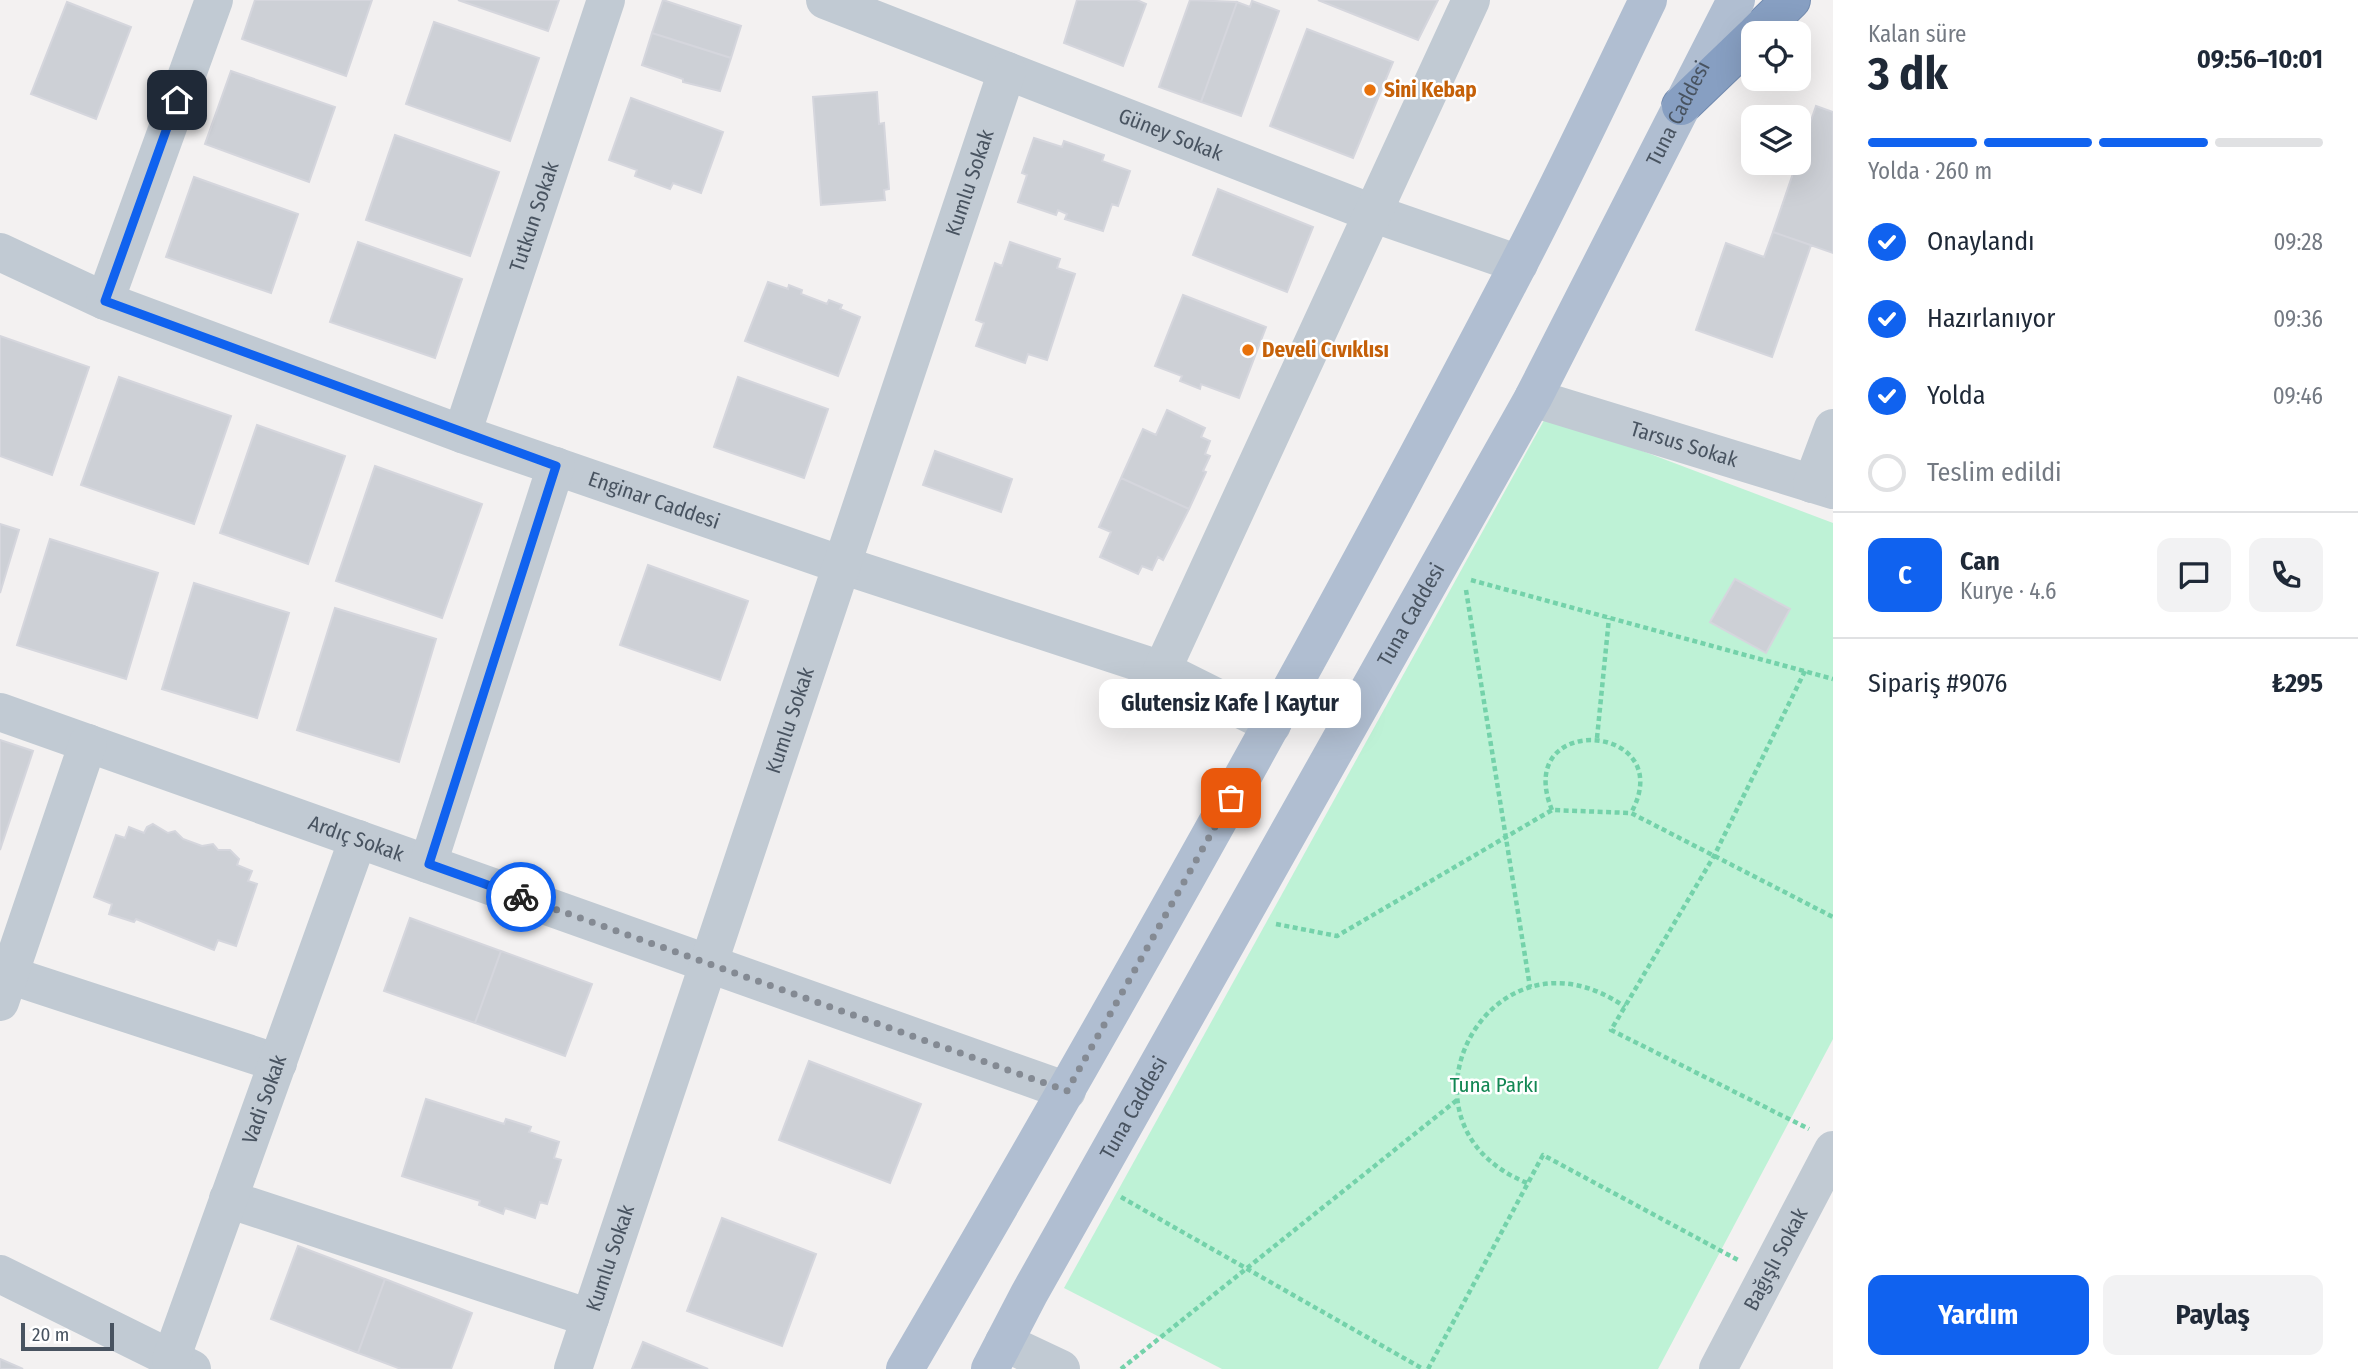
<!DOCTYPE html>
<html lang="tr">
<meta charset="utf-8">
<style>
body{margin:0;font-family:"Fira Sans Condensed",sans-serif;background:#f2f2f3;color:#1f2937;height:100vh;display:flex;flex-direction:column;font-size:26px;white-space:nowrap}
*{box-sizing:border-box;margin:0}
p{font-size:23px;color:#747a83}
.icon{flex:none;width:38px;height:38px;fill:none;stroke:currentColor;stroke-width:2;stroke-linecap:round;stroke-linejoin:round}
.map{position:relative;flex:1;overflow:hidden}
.drawer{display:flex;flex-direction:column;background:#fff;width:525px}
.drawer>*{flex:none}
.buttons{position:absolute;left:1741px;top:21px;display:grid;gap:14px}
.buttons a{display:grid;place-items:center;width:70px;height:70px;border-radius:14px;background:#fff;box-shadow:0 7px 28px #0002;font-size:35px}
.scale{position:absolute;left:21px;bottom:18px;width:93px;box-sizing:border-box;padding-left:7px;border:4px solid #485360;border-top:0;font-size:19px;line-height:24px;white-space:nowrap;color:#485360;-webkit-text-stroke:5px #fff;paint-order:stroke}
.pin{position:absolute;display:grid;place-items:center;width:60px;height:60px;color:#fff;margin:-30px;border-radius:14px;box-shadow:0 4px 10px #0006}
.courier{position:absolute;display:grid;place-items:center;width:70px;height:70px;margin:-35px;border:5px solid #1062ef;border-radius:50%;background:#fff;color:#222;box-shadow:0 2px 9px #0007}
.bubble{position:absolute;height:49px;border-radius:14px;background:#fff;box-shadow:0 7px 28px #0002;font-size:23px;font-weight:700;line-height:49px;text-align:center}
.headline em{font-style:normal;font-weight:700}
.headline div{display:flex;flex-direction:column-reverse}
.headline{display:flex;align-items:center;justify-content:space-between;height:119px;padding:0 35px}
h1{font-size:46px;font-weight:700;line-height:52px}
.bar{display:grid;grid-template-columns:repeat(4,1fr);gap:10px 7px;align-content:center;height:84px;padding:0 35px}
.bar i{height:9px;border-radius:5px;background:#e0e1e3}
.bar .current{background:#1062ef}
.bar p{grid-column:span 4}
.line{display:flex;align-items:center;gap:18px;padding:0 35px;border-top:2px solid #e0e1e3}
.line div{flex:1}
.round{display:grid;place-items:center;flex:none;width:74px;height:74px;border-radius:14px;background:#f2f2f3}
ol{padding:0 35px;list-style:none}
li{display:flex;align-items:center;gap:21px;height:77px}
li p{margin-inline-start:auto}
li .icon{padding:7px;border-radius:50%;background:#1062ef;color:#fff;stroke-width:4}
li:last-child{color:#747a83}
li i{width:38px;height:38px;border:4px solid #e0e1e3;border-radius:50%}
.cta{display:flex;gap:14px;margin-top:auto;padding:14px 35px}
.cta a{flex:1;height:80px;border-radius:14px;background:#1062ef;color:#fff;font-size:28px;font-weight:700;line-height:80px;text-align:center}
.cta a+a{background:#f2f2f3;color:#1f2937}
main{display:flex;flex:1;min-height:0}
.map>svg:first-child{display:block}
.green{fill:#bef2d6}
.building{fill:#cdd0d6;stroke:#d5d6dd;stroke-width:2}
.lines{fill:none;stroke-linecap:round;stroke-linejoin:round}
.highway-casing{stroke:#728aae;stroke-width:40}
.path{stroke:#74d2aa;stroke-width:4.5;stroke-dasharray:5 3.5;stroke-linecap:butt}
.minor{stroke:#c1cad3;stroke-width:38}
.major{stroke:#b0bed1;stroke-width:38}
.highway{stroke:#879fc2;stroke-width:38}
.done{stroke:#848a93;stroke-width:7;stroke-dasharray:0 12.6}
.route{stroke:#1062ef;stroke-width:9}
.food-dot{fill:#e8710a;stroke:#fff;stroke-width:2.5}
.labels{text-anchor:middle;stroke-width:5;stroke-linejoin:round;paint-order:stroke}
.food-label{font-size:21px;font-weight:bold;fill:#c56008;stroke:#fff;text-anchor:start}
.street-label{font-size:21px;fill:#485360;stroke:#fff}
.park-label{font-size:21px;fill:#138754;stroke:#fff}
</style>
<main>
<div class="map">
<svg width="1833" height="1369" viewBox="0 0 1833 1369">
<rect width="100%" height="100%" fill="#f3f1f1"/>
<path class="green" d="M1547 415 1833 523V1039L1658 1369H1222L1064 1288Z"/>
<path class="building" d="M255 0H372L346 76 242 39Z
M458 0H559L548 31Z
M663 0 741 26 731 58 652 33Z
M1077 0H1137L1146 4 1123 66 1064 43Z
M1190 0 1237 2 1201 102 1159 87Z
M1318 0H1438L1418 40Z
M1252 1 1279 11 1241 116 1201 102 1237 2 1250 7Z
M67 2 131 27 96 119 31 94Z
M434 22 539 58 510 141 406 104Z
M1307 29 1393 62 1353 158 1270 126Z
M652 33 731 58 720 91 683 82V79L642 65Z
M231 71 335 107 309 182 205 144Z
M877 92 879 124 884 123 889 189 884 190 885 200 821 205 813 97Z
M631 98 723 132 701 193 673 183 670 189 635 176 637 170 609 160Z
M1816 106 1833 112V253L1773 232Z
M395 135 499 172 470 256 366 220Z
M1034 138 1062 147 1064 141 1104 155 1102 161 1130 171 1118 206 1112 204 1103 231 1065 219 1067 214 1058 210 1056 215 1018 202 1027 175 1022 173Z
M194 177 298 214 271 293 166 257Z
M1218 189 1313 227 1287 292 1193 255Z
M1773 232 1811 245 1772 357 1696 330 1726 243 1764 257Z
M358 242 462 279 435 358 330 322Z
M1010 242 1060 259 1057 268 1075 274 1047 360 1028 354 1025 363 976 346 984 323 976 320 995 263 1002 266Z
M768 282 788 289 789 285 802 290 801 294 827 304 829 300 842 305 840 309 860 317 838 376 745 341Z
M1183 295 1266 327 1239 398 1201 384 1200 389 1180 381 1182 376 1155 366Z
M0 336 89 367 52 475 0 456Z
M119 377 231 416 194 524 81 485Z
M738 377 828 409 804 478 714 447Z
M1167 410 1205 428 1201 437 1210 441 1205 454 1210 456 1203 471 1206 472 1189 509 1121 478 1143 429 1156 435Z
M257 425 345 456 308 564 220 533Z
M935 451 1012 479 1001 512 923 485Z
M375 466 482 504 442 618 336 581Z
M1121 478 1189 509 1163 560 1158 557 1152 570 1142 566 1138 574 1100 557 1111 532 1099 527Z
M0 524 19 530 0 593Z
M50 539 158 573 126 679 17 645Z
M648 565 748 601 720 680 620 645Z
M1735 579 1790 609 1766 653 1710 622Z
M194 583 289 613 257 718 162 689Z
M335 608 436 639 399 762 297 730Z
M0 740 33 751 0 850Z
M153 824 168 833 175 831 183 839 202 846 213 844 218 850H230L239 859 237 865 252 871 248 881 257 884 236 946 218 940 214 950 136 919 134 922 109 914 112 904 94 897 116 835 125 838 129 827 144 833 147 827Z
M410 918 501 951 475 1023 384 991Z
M501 951 592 984 565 1056 475 1023Z
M809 1061 921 1104 890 1183 779 1140Z
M426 1099 504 1124 506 1119 531 1127 529 1132 559 1142 554 1158 561 1160 547 1204 540 1202 535 1218 505 1208 503 1214 479 1205 480 1201 402 1176Z
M722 1218 816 1254 782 1346 687 1311Z
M298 1246 385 1279 358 1353 271 1319Z
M385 1279 472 1313 451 1369H401L358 1353Z
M643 1342 708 1369H632Z
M0 1359 23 1369H0Z"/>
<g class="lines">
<defs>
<path id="highway" d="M1757 33 1791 0
M1681 106 1754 36"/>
</defs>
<use href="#highway" class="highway-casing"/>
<path class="path" d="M1471 580 1833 679
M1466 590 1530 987
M1805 671 1714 856 1611 1030 1809 1129
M1597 738 1609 618
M1552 810C1511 710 1681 723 1631 813
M1276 924 1337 936 1552 810 1631 813 1833 917
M1527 1183C1379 1123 1491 913 1625 1007
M1121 1197 1423 1369
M1121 1369 1457 1100
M1428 1369 1543 1155 1738 1260"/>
<g class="minor">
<path id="s1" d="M825 0 1372 213 1519 264"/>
<path id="s2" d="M0 252 105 301 462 434 842 565 1162 670 1272 725"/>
<path d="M105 301 214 0"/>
<path id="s3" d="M1533 398 1833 490"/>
<path id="s4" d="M462 434 606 0"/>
<path d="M1812 484 1833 428"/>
<path d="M1162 670 1471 0"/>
<path id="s5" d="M0 712 1067 1091"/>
<path d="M428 864 556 466"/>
<path d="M9 975 278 1063"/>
<path d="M0 1002 88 743"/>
<path d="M228 1199 590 1318"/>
<path d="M0 1274 192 1369"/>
<path d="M1004 1342 1061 1369"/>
<path id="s6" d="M171 1359 358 839"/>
<path id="s7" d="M573 1369 1007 71"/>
<path id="s8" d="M1718 1369 1833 1150"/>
</g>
<g class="major">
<path d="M905 1369C1117 1006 1323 640 1517 267 1563 179 1605 89 1648 0"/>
<path id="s9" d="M990 1369 1029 1294 1533 398 1736 0"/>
</g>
<use href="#highway" class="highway"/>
</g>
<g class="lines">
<path class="done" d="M521 897 1067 1091 1231 798"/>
<path class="route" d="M177 100 105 301 556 466 429 864 521 897"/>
</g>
<g class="food-dot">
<circle cx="1370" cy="90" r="7"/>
<circle cx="1248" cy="350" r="7"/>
</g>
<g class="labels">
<g class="food-label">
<text x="1384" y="97">Sini Kebap</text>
<text x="1262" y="357">Develi Cıvıklısı</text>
</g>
<g class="street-label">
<text dy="7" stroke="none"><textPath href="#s9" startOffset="1432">Tuna Caddesi</textPath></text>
<text dy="7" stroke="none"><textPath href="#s1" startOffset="371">Güney Sokak</textPath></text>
<text dy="7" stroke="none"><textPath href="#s7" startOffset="1251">Kumlu Sokak</textPath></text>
<text dy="7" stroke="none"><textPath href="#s4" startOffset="229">Tutkun Sokak</textPath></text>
<text dy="7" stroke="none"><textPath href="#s3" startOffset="158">Tarsus Sokak</textPath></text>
<text dy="7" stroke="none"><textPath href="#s2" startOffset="700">Enginar Caddesi</textPath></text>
<text dy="7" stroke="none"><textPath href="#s9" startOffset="864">Tuna Caddesi</textPath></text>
<text dy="7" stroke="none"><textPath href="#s7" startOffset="684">Kumlu Sokak</textPath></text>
<text dy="7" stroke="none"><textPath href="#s5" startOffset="378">Ardıç Sokak</textPath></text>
<text dy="7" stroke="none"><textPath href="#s6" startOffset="276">Vadi Sokak</textPath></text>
<text dy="7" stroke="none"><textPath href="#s9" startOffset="298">Tuna Caddesi</textPath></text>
<text dy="7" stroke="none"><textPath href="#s7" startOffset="117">Kumlu Sokak</textPath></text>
<text dy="7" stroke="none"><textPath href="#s8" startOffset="124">Bağışlı Sokak</textPath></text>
</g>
<g class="park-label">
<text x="1494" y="1092">Tuna Parkı</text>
</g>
</g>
</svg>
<div class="buttons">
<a><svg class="icon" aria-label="locate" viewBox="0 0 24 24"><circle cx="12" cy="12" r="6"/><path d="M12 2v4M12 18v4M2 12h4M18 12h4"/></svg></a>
<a><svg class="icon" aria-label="layers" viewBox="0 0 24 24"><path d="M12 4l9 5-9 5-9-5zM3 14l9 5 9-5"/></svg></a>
</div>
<div class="scale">20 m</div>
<div class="pin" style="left:1231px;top:798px;background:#ea580c"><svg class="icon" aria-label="bag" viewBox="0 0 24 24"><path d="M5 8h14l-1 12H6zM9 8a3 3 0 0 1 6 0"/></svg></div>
<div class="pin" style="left:177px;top:100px;background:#1f2937"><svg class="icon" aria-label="home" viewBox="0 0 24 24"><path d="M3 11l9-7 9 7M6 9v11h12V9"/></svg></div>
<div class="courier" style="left:521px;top:897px"><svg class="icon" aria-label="bike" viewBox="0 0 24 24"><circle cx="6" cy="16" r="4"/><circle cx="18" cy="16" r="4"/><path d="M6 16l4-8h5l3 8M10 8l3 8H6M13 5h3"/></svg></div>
<div class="bubble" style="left:1099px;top:679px;width:262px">Glutensiz Kafe | Kaytur</div>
</div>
<section class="drawer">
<div class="headline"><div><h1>3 dk</h1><p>Kalan süre</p></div><em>09:56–10:01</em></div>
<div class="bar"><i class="current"></i><i class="current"></i><i class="current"></i><i></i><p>Yolda · 260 m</p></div>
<ol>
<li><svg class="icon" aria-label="check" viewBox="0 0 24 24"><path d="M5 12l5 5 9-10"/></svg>Onaylandı<p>09:28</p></li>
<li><svg class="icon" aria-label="check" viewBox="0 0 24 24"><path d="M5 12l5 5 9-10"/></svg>Hazırlanıyor<p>09:36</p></li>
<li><svg class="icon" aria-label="check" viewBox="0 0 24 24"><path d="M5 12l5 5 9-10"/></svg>Yolda<p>09:46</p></li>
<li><i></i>Teslim edildi</li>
</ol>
<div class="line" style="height:126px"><b class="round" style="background:#1062ef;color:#fff">C</b><div><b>Can</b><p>Kurye · 4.6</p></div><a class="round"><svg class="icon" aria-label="chat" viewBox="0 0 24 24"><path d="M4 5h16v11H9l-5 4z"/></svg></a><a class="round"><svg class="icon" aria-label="phone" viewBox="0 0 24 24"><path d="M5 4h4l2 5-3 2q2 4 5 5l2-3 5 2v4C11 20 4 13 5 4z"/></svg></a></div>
<div class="line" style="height:91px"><div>Sipariş #9076</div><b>₺295</b></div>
<div class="cta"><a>Yardım</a><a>Paylaş</a></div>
</section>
</main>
